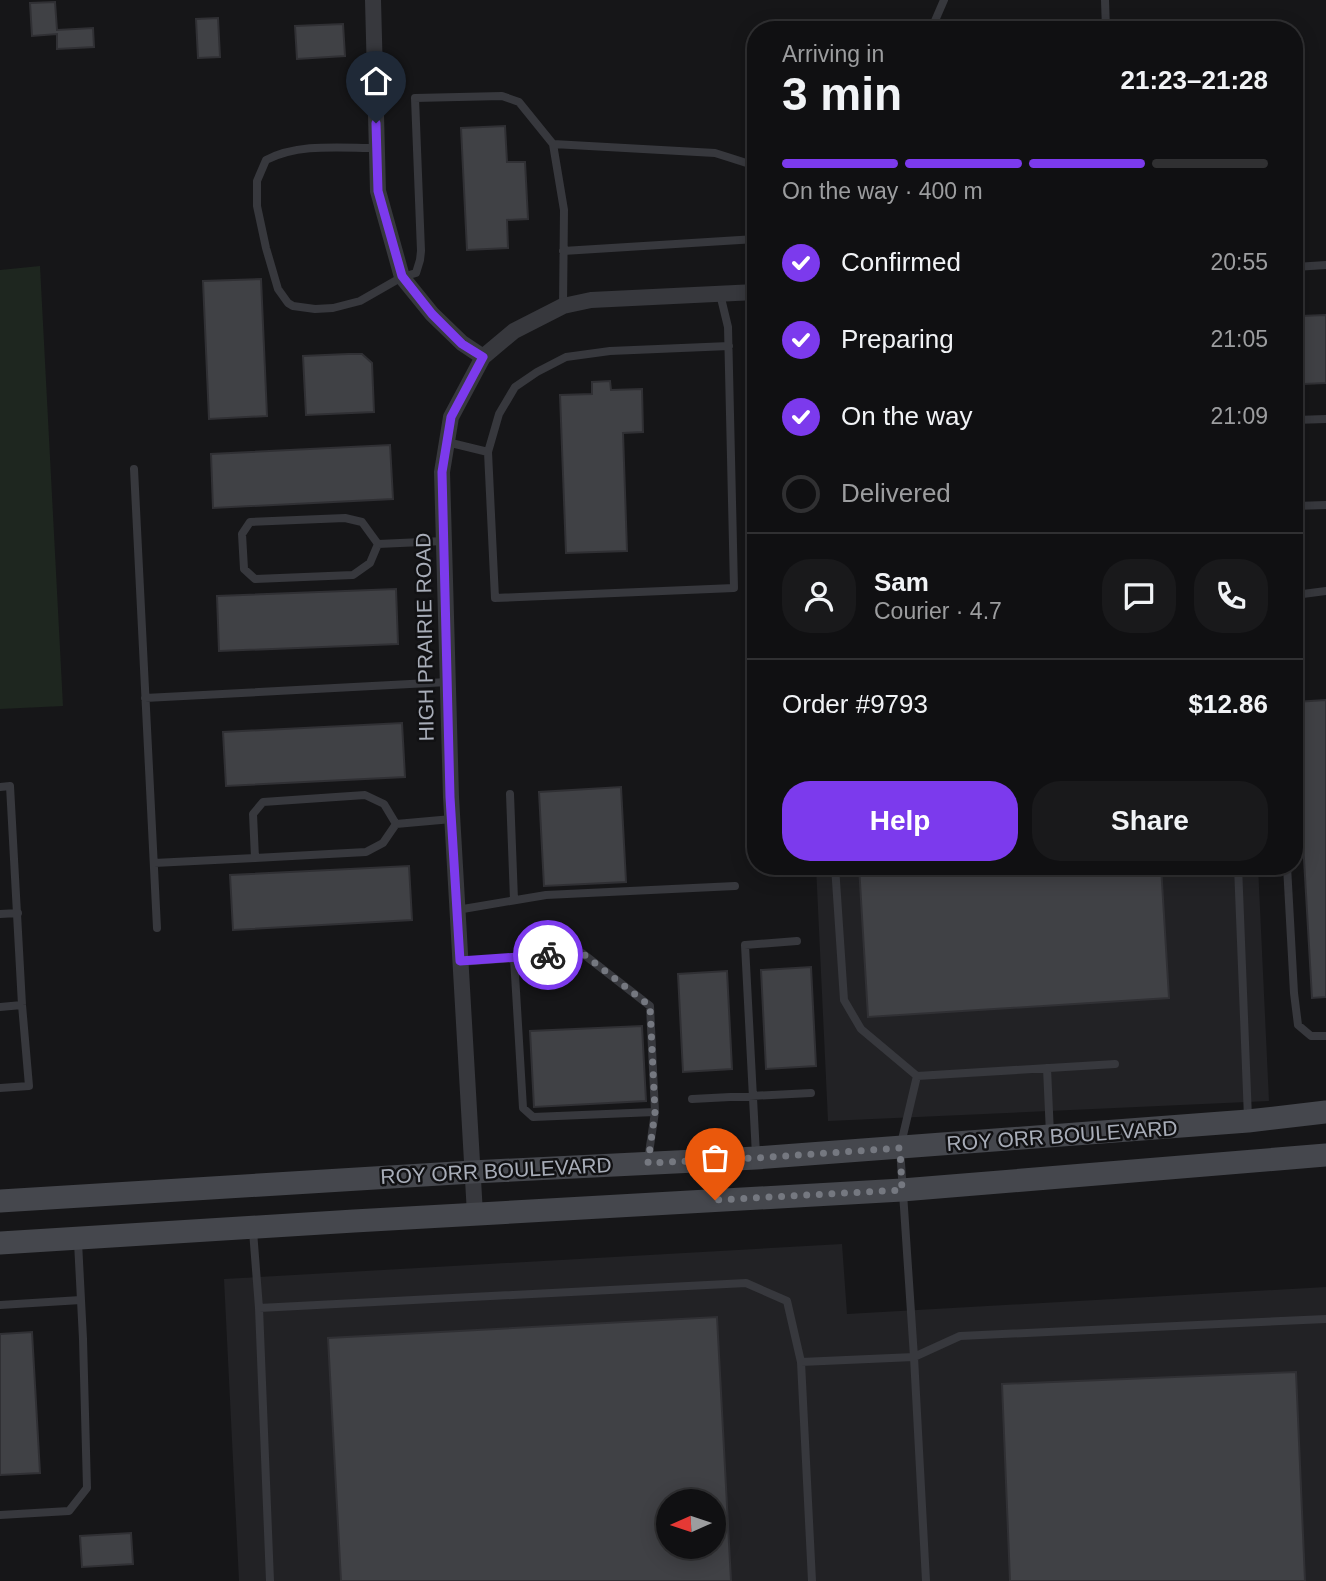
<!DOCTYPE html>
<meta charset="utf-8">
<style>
body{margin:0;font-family:Arial,sans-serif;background:#19191b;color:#f1f3f6;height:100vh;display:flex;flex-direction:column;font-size:26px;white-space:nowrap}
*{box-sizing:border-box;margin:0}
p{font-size:23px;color:#9c9d9f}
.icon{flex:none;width:38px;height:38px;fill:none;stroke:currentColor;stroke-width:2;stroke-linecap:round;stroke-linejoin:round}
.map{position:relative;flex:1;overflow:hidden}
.drawer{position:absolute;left:747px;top:21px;width:556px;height:854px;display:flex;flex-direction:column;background:#101012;border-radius:28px;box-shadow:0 4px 18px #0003,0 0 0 2px #303032}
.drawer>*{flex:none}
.needle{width:46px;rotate:267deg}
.controls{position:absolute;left:656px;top:1489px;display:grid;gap:14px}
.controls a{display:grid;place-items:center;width:70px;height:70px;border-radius:50%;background:#101012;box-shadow:0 4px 18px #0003,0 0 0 2px #303032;font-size:35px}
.pin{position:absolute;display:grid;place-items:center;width:60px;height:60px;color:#fff;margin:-72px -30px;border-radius:50% 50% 50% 0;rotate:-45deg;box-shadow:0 0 7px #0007}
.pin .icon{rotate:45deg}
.courier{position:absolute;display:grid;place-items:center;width:70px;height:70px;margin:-35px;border:5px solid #7c3aed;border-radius:50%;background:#fff;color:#222;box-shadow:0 2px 9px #0007}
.summary em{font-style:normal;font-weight:700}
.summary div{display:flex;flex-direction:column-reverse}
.summary{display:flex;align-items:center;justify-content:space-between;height:119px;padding:0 35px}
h1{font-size:46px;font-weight:700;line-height:52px}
.bar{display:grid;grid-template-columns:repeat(4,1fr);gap:10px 7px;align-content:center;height:84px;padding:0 35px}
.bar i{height:9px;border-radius:5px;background:#303032}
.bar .selected{background:#7c3aed}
.bar p{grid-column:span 4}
.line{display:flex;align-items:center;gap:18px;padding:0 35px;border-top:2px solid #303032}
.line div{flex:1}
.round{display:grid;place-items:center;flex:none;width:74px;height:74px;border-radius:28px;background:#19191b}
ol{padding:0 35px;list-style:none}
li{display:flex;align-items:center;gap:21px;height:77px}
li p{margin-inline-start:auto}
li .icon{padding:7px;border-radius:50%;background:#7c3aed;color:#fff;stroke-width:4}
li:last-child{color:#9c9d9f}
li i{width:38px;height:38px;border:4px solid #303032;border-radius:50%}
.action{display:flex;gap:14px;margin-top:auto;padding:14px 35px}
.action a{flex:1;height:80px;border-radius:28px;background:#7c3aed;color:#fff;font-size:28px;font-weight:700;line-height:80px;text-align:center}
.action a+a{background:#19191b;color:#f1f3f6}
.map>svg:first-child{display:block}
.built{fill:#222225;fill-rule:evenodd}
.green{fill:#1e261f}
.building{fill:#404145;stroke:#303034;stroke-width:2;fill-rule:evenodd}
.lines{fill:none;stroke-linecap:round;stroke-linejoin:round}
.service{stroke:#37383d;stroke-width:8}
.minor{stroke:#37383d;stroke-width:16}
.secondary{stroke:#45474d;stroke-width:23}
.done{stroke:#757880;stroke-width:7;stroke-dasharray:0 12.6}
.route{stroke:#7c3aed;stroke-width:9}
.labels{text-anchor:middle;stroke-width:5;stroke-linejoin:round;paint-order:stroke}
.street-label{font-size:21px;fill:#a8adb8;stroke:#111113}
</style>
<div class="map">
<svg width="1326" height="1581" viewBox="0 0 1326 1581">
<rect width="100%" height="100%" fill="#161618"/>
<path class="built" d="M816 866H1258L1269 1101 828 1121Z
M842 1244 847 1314 1326 1287V1581H239L224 1279ZM668 1502H714V1547H668Z"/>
<path class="green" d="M40 266 63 706 0 709V270Z"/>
<path class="building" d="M55 2 57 30 93 28 94 47 57 49V34L32 36 30 3Z
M218 18 220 57 198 58 196 19Z
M343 24 345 56 297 59 295 26Z
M505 126 507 162H525L528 219 507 220 508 248 467 250 461 128Z
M261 279 267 416 209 419 203 281Z
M1326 315V383L1304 384 1301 316Z
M348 354H362L372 363 374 412 306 415 303 356Z
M610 381 611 390 642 389 643 432 623 433 627 551 566 553 560 395 592 394V382Z
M390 445 393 499 213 508 211 454Z
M396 589 398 644 219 651 217 596Z
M1326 700V997L1312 998 1295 702Z
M402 723 405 777 226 786 223 732Z
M621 787 626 882 544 886 539 792Z
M409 866 412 920 233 930 230 875Z
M859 866H1161L1169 998 868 1017Z
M811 967 816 1066 766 1069 761 970Z
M727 971 732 1069 683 1072 678 974Z
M642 1026 646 1101 534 1107 530 1031Z
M717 1317 731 1581H341L328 1338ZM668 1502H714V1547H668Z
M32 1332 40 1473 0 1475V1334Z
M1296 1372 1305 1581H1010L1002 1384Z
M131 1533 133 1564 82 1567 80 1536Z"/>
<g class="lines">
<path class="service" d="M1105 0 1106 30
M931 30 944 0
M1295 89H1298L1300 100V179L1295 180
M553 144 715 153 756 166
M377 148C340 148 299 143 266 160L257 181V206L266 248 278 289 288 303 293 306 315 309 333 308 360 301 402 277 416 273 420 260 421 251 415 98 502 96 519 102 553 144 564 210 563 306
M563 251 756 239
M1295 267 1326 265
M720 294 728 327 734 588 495 598 488 452 499 414 515 387 537 372 566 357 610 351 729 346
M1295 420 1326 419
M447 442 488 452
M134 469 157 928
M1295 506 1326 505
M378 544 370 563 353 575 255 579 244 569 242 534 250 522 345 518 362 522 378 544 444 541
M1295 595 1326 591
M145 698 448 682
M0 787 10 786 22 1005 29 1086 0 1088
M510 794 514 900
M396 824 383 843 366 852 255 858 253 814 263 802 365 795 384 804 396 824 452 819
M154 863 255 858
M835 866 844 1000 861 1029 917 1076
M1238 866 1248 1118
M1287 866 1294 993 1298 1025 1311 1036H1326
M457 910 546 895 735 886
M0 914 18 913
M514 958 523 1108 533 1117 655 1112
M460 962 582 953 650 1006 655 1112 648 1160
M0 1007 22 1005
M1115 1064 917 1076 900 1148 914 1357 960 1336 1326 1319
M1047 1068 1050 1134
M692 1099 811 1093
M756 1155 745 945 797 941
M253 1231 259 1308 746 1283 787 1301 801 1362 914 1357 926 1581
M0 1305 81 1300
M259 1308 270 1581
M801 1362 812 1581
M0 1515 69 1511 87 1488 83 1339 78 1242"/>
<path class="minor" d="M373 0 378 191 402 277 432 314 462 343 483 357
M475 1214 451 797 442 472 451 417 483 357 514 331 563 306 591 300 756 292"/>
<path class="secondary" d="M0 1201 472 1172 756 1158 1248 1121 1326 1112
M0 1243 354 1221 902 1190 1326 1155"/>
</g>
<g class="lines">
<path class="done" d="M548 955 582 953 650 1006 655 1112 648 1163 756 1158 900 1148 902 1190 715 1200"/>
<path class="route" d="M376 123 378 191 402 276 432 314 462 344 483 357 451 417 442 472 450 797 460 961 548 955"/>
</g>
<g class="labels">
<g class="street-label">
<text transform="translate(425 637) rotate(-91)" y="7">HIGH PRAIRIE ROAD</text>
<text transform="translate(1062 1136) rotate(-4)" y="7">ROY ORR BOULEVARD</text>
<text transform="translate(496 1171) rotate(-3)" y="7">ROY ORR BOULEVARD</text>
</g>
</g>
</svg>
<div class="controls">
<a><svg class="needle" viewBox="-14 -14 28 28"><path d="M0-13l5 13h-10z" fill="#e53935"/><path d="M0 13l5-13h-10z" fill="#9c9d9f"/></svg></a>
</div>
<div class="pin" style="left:715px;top:1200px;background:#ea580c"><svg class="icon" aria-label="bag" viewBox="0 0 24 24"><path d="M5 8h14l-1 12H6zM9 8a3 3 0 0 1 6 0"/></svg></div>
<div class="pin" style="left:376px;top:123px;background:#1f2937"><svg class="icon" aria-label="home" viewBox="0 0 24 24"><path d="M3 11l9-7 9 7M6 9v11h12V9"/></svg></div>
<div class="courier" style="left:548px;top:955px"><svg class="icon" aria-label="bike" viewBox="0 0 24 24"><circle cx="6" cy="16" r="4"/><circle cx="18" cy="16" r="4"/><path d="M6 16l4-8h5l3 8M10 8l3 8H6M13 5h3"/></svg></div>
<section class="drawer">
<div class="summary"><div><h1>3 min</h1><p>Arriving in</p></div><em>21:23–21:28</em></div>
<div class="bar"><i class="selected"></i><i class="selected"></i><i class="selected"></i><i></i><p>On the way · 400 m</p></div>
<ol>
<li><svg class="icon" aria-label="check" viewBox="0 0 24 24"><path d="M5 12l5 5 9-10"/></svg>Confirmed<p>20:55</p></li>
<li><svg class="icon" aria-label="check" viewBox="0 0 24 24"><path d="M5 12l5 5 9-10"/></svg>Preparing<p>21:05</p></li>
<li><svg class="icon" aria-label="check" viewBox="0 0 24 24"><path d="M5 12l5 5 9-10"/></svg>On the way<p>21:09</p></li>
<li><i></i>Delivered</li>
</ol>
<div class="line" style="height:126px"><a class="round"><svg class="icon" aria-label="person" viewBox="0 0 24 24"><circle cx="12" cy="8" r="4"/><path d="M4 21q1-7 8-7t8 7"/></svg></a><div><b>Sam</b><p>Courier · 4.7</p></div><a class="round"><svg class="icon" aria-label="chat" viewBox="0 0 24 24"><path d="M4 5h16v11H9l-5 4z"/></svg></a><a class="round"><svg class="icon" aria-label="phone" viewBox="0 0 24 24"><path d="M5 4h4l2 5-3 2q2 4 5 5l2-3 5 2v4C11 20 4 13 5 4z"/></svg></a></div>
<div class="line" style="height:91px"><div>Order #9793</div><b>$12.86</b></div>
<div class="action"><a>Help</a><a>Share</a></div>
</section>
</div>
